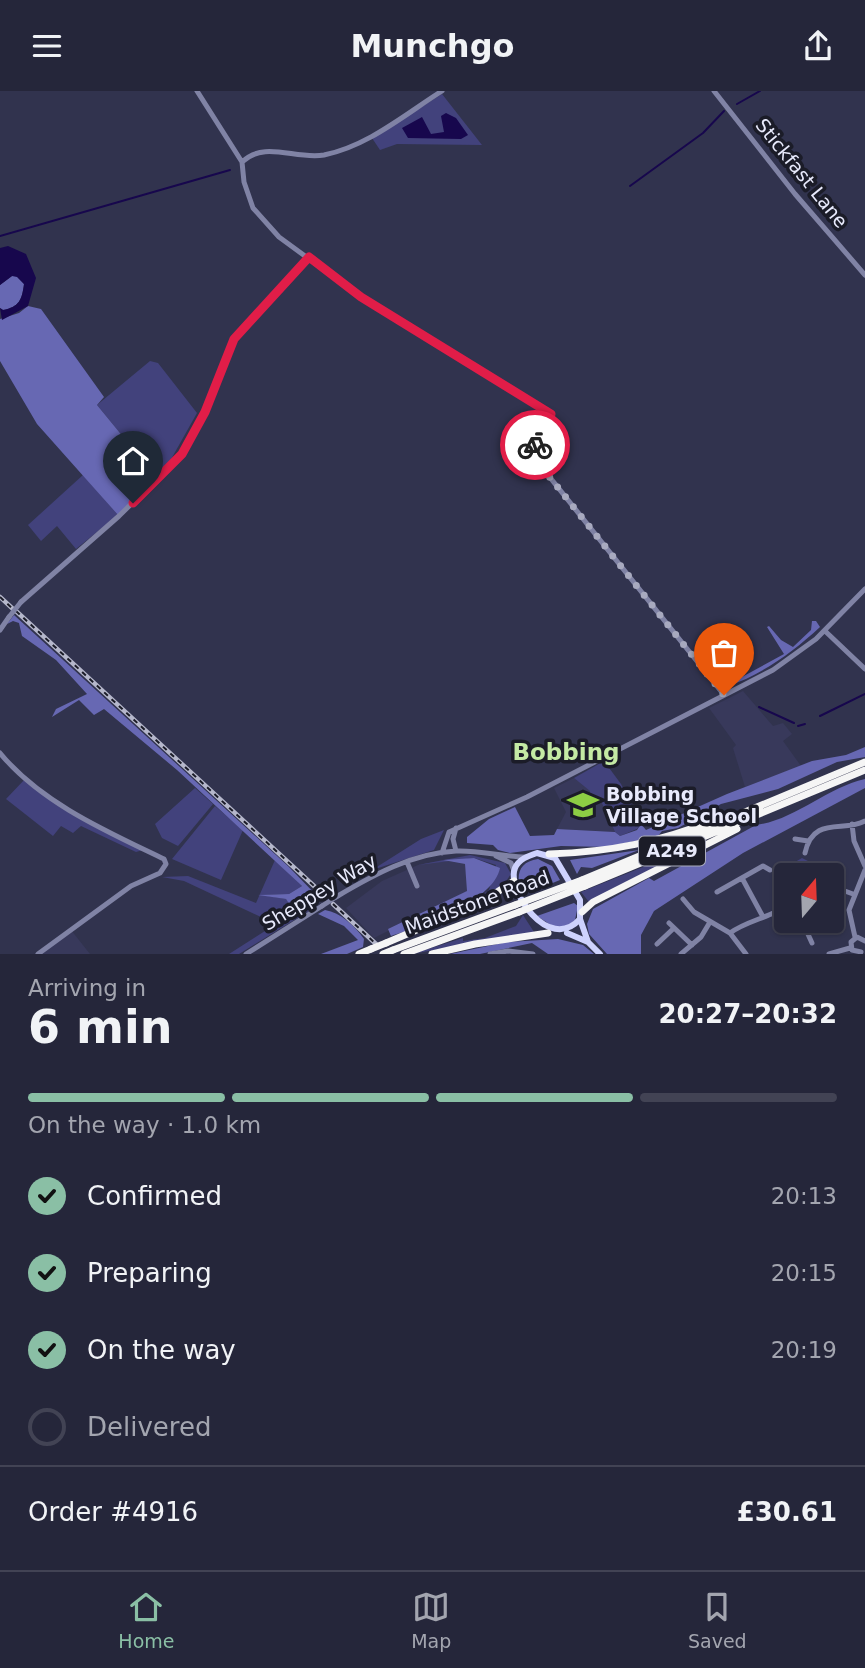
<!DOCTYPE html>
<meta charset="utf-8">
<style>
body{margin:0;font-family:"DejaVu Sans",sans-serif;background:#2d2e42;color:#f1f3f6;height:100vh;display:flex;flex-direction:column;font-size:26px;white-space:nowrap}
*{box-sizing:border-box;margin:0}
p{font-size:23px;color:#a3a5af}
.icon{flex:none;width:38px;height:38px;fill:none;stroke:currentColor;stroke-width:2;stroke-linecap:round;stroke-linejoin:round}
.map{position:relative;height:863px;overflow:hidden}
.drawer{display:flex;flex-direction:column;background:#25263a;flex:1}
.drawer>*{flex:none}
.needle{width:46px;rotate:19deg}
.buttons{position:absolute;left:774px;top:772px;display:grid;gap:14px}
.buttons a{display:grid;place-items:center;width:70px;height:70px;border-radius:7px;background:#25263a;box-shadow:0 2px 5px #0004,0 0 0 2px #424354;font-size:35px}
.pin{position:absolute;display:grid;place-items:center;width:60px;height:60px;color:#fff;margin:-72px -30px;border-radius:50% 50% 50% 0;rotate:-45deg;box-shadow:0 0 7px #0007}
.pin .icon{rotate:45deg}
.courier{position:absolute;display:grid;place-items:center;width:70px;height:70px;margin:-35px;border:5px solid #e11d48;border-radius:50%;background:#fff;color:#222;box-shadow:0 2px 9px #0007}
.overview em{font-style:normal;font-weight:600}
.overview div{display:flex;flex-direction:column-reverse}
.overview{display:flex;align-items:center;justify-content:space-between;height:119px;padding:0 28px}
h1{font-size:46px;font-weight:600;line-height:52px}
.bar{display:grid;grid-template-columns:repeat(4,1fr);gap:10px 7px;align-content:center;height:84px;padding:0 28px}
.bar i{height:9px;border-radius:5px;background:#424354}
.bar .current{background:#8abfa5}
.bar p{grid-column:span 4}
.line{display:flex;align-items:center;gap:18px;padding:0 28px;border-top:2px solid #424354}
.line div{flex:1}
ol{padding:0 28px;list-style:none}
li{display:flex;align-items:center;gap:21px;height:77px}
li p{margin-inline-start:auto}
li .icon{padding:7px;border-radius:50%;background:#8abfa5;color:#111;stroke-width:4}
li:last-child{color:#a3a5af}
li i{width:38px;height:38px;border:4px solid #424354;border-radius:50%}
header{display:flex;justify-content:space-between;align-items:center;height:91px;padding:0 28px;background:#25263a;font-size:32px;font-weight:600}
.menu{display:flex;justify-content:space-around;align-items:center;height:98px;border-top:2px solid #424354;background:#25263a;font-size:19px;color:#a3a5af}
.menu a{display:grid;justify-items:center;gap:4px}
.menu .current{color:#8abfa5}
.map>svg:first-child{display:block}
.built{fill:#38395b}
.green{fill:#42427c}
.forest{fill:#6768b3}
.water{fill:#17074d}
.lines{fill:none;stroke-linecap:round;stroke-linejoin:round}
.stream{stroke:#17074d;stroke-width:2}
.minor{stroke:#8083a5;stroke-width:5}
.major{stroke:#ced2fd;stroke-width:6}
.highway{stroke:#f5f5f5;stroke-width:7}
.rail-casing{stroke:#b5b7cb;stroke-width:4.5}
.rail{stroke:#1b1c28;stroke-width:2;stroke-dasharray:5;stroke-linecap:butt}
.minor-bridge{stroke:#8083a5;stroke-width:5}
.highway-bridge{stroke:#f5f5f5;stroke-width:7}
.done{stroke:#a8aabf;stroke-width:7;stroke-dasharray:0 12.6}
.route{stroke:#e11d48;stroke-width:9}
.labels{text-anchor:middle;stroke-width:7;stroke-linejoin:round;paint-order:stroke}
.shield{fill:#1b1c28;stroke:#aaacbc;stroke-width:2}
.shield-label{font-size:18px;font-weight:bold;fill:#e8eafc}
.street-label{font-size:19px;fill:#e8eafc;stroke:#1b1c28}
.poi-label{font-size:19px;font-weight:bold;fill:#e8eafc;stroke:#1b1c28;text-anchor:start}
.quarter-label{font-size:23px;font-weight:bold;fill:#c4eaa4;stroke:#1b1c28}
</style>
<header><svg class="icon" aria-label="menu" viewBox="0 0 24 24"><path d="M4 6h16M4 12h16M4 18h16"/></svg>Munchgo<svg class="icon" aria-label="share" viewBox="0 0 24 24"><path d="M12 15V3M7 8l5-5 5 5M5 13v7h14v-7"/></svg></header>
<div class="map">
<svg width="865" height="863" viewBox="0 0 865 863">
<rect width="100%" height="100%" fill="#31334e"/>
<path class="built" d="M743 600 773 635 783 632 792 643 783 650 801 675 745 696 733 657 736 654 709 617Z
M574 687 599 706 615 741 557 738 566 721 554 697Z
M443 769 465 773 468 800 374 847 346 817 382 790 418 774Z
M71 839 90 863H41Z"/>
<path class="green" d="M442 3 482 54 397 53 380 59 372 47Z
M150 270 158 272 197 322 165 379 147 394 121 361 129 353 97 314Z
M83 384 118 424 76 458 57 435 41 450 28 434Z
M604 670 621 693 641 733 637 738 620 745 615 741 599 706 589 711 590 700 574 687Z
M25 688 70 721 143 759 136 761 81 735 73 742 61 735 53 745 6 708Z
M195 697 213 713 178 755 162 747 155 733Z
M215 715 243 739 221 789 172 768Z
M444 739 434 759 372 779 421 748Z
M713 748 589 811 581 801Z
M470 764 505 772 511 783 502 796 471 812 489 799 496 774 474 767 418 774Z
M802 767 820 776 826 784H786L784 807 776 782Z
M275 769 302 795 289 803 262 804 286 808 292 816 317 811V815L239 863H229L276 833 184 790 162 786 188 785 256 812Z
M523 824 534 841 412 863 463 847V850L485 847 516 835Z"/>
<path class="forest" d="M12 185H17L24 193C22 209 19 216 3 219L0 217V194Z
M28 215 41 218 104 306 97 314 129 353 121 361 147 394 118 424 37 333 0 270V228L19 222Z
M14 524 288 775 320 808 317 811 291 816 286 808 258 804 289 803 302 795 177 679 104 618 94 624 79 609 52 626 56 618 87 603 56 569 22 545 19 532 13 530 7 533Z
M812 530H816L820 536C793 561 763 583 728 595L724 593H729L784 563 767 536 769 535 781 549 793 556 811 539Z
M865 656V666L837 671 778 698 721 713 678 737 662 740 658 745 607 756 561 755 510 762 498 759 493 754 467 752V746L489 728 515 716 530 745 554 744 557 738 615 741 620 745 637 739 641 733 646 739 727 703 812 670 846 664Z
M865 688V697L743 762 654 820 641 844V863H607L589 843 587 833 593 818 649 787 654 790 756 734C795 729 826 697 865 688Z
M639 759 592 777 581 776 577 783 570 769Z
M474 767 500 777C494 810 421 836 391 845L388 838 467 800 465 773 443 769Z
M538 768 552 775 560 789 523 804C515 787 517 771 538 768Z
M574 812 578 815 575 829 560 840 537 825Z
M325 819C341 822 354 834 364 848L363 856 347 863H321L358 849 344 835 318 823Z
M558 848 583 854 594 863H548L532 852 480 863H450L507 851Z"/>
<path class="water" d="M446 22 456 27 468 44 461 48 408 47 402 37 422 26 431 43 444 41 441 25Z
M8 155 26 163 36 187 28 215 2 229 0 217 3 219C19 216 22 209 24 193L17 186 12 185 0 194V157Z"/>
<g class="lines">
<path class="stream" d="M737 13 760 0
M630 95 703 42 724 20
M0 145 230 79
M759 616 794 632
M820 625 865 603
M798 635 805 633"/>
<path class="minor" d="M197 0 242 71
M442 0C404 24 368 55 324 64 295 69 265 49 242 71L244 91 253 117 279 146 361 206 551 323 548 335 533 360 536 369 724 604
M714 0 795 103 865 184
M21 511 119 425 182 363 205 321 231 253 309 166
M0 539 9 526
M825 540 865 578
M0 662C41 712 108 741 164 768L166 773 160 782 131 795 38 863
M852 733 854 750 865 775
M795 748 808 750
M456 760 453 748 456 737
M442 762 449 741 527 706 773 579 816 548 865 498
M805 762C813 724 844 742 865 730
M496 765 511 772 514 780
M407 771 417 795
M742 787 762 824
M831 795 853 803
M717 801 763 775 770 779
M336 806C373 784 413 762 456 760 480 759 503 766 526 766
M683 808 694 821 730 842 746 863
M802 830 812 852
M669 832 692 854
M730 842C747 829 777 825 786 813
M855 846 849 819 865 779
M657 853 674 837
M861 861 852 859 851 851 857 846 865 850
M246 863 322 815
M490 863 508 860 533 863
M681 863 701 846 710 831
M829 863 850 857"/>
<path class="major" d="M537 762 555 767 580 809V828C548 863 506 798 515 777 519 768 528 765 537 762Z
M580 828 588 851 600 863
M567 842 588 851"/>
<path class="highway" d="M549 763C612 761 659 751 718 728
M582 789 865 671
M585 795 865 679
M582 821 593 811 737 738
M386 852 482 811 514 790
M393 859 515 814
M359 863 371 858
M404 863 519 821
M432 863 475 853 548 842"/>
<defs>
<path id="rail" d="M0 506 13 518
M16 520 326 806
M333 813 376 853"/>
</defs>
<use href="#rail" class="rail-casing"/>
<use href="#rail" class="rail"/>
<path class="minor-bridge" d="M9 526 21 511
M322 815 336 806"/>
<path class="highway-bridge" d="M515 814 582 789
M519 821 585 795
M371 858 386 852
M383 863 393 859"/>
</g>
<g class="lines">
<path class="done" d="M535 354 533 360 536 369 724 604"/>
<path class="route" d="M133 412 182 363 205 321 234 248 309 166 361 206 551 323 548 335 535 354"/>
</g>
<defs>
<symbol id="school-bare" viewBox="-9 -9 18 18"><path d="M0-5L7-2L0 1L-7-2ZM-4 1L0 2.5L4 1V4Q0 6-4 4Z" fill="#8dce44" stroke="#1b1c28" stroke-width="2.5" paint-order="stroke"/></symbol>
</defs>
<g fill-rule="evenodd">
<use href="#school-bare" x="561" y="692" width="44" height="44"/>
</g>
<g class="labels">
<rect class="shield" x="639" y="745.5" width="66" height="29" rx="5"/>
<g class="shield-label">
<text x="672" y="766">A249</text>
</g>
<g class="street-label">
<text transform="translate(802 82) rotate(51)" y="7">Stickfast Lane</text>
<text transform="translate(319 801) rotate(-31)" y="7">Sheppey Way</text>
<text transform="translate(477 811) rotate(-20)" y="7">Maidstone Road</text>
</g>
<g class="poi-label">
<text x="606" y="710">Bobbing<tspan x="606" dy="22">Village School</tspan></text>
</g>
<g class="quarter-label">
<text x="566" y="669">Bobbing</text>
</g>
</g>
</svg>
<div class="buttons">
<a><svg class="needle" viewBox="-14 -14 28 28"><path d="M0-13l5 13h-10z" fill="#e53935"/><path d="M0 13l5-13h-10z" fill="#a3a5af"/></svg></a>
</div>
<div class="pin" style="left:724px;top:604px;background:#ea580c"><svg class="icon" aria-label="bag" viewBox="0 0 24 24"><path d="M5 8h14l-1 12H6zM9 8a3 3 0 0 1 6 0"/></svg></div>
<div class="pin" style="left:133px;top:412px;background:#1f2937"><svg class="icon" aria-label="home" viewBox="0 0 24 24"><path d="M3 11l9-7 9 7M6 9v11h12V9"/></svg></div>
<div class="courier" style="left:535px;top:354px"><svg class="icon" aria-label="bike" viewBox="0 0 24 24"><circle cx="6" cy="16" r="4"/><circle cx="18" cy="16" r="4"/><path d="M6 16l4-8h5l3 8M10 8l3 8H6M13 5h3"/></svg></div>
</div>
<section class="drawer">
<div class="overview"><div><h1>6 min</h1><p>Arriving in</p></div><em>20:27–20:32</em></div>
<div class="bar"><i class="current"></i><i class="current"></i><i class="current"></i><i></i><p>On the way · 1.0 km</p></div>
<ol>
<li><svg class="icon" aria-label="check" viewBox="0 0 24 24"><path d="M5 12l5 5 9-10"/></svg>Confirmed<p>20:13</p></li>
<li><svg class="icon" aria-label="check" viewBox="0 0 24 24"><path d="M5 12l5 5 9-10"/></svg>Preparing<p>20:15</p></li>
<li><svg class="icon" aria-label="check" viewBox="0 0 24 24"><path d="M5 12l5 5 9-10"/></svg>On the way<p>20:19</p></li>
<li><i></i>Delivered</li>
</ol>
<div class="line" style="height:91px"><div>Order #4916</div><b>£30.61</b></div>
</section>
<nav class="menu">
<a class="current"><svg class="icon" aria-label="home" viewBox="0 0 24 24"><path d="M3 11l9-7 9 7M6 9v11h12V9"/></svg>Home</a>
<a><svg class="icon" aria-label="map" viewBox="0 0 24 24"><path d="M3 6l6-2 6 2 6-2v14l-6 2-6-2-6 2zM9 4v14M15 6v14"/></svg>Map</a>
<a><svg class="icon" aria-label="saved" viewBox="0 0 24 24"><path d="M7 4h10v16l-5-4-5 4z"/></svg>Saved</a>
</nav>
